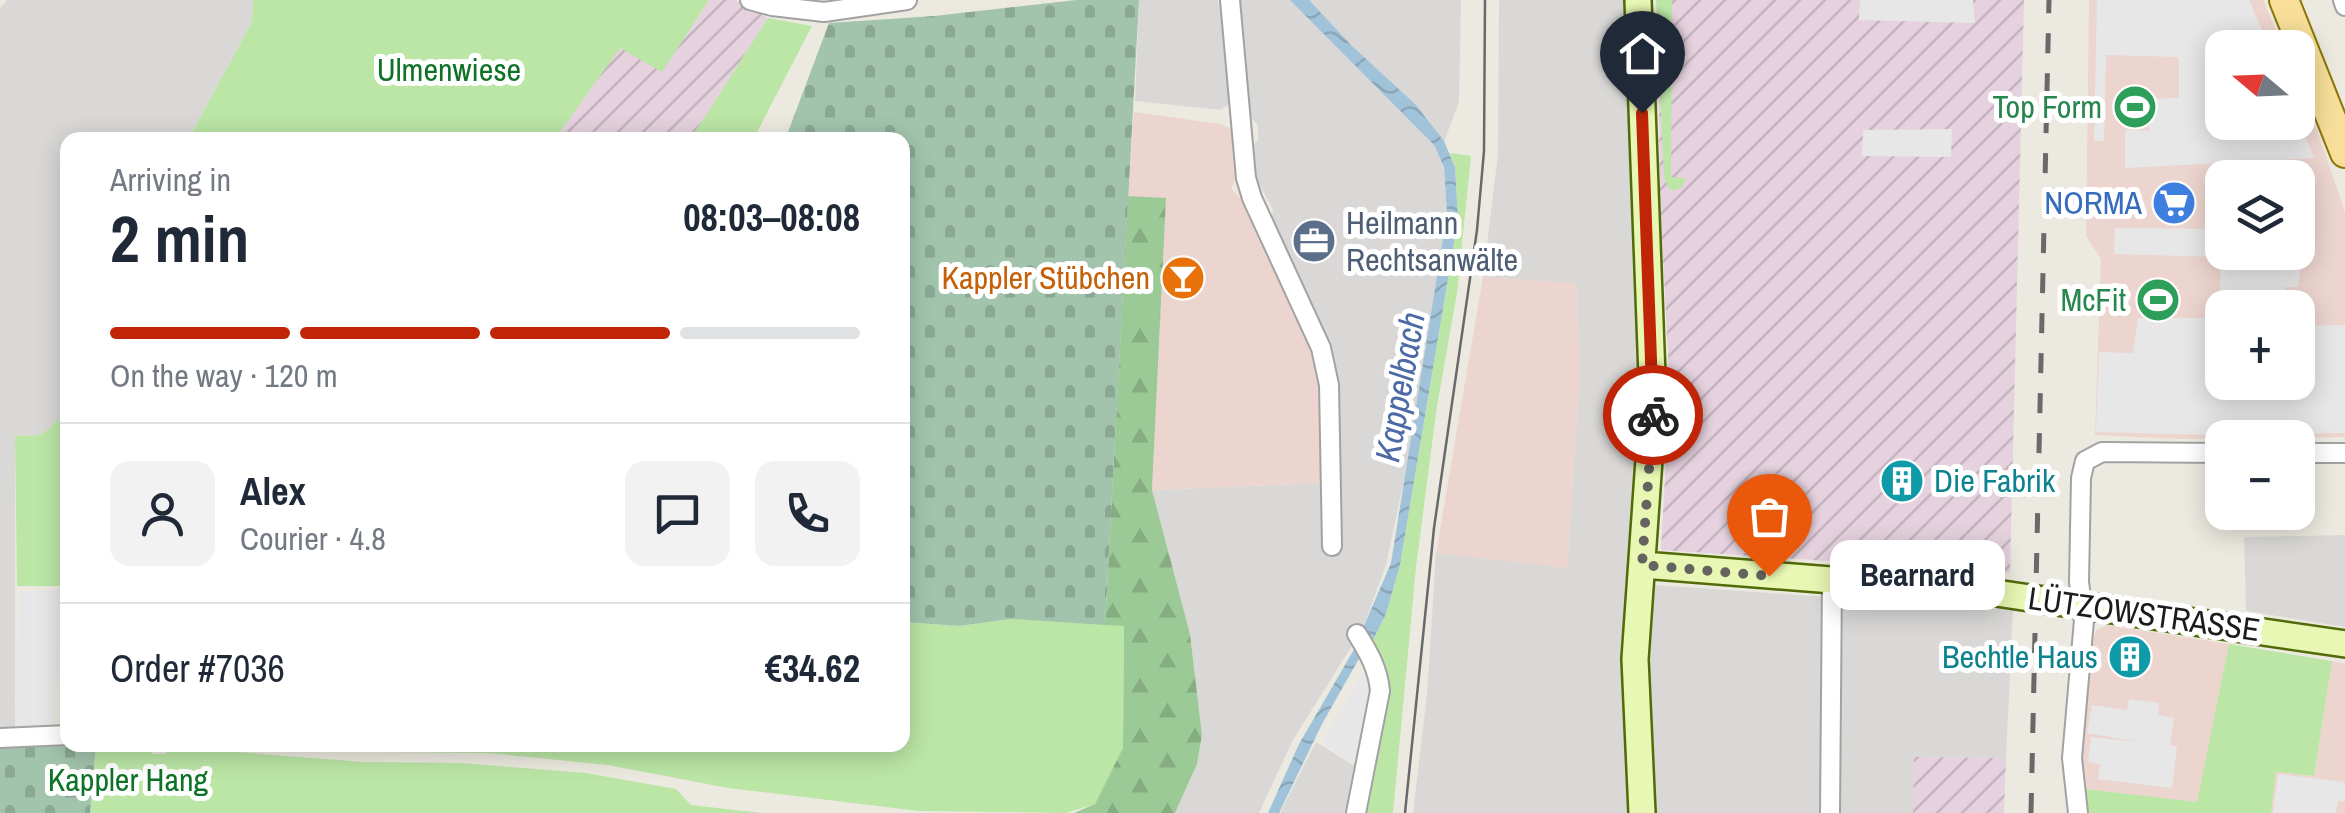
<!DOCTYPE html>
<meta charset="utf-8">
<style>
body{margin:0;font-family:"Archivo Narrow",sans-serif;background:#f2f2f3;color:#1f2937;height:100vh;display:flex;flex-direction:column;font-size:38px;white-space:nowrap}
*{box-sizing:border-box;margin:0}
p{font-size:32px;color:#747a83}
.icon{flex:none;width:55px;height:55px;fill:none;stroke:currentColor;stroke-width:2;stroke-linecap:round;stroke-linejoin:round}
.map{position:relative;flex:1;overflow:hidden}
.side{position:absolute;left:60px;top:132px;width:850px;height:620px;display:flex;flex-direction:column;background:#fff;border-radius:20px;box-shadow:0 5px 25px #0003}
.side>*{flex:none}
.needle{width:65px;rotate:289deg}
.controls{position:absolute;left:2205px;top:30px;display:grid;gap:20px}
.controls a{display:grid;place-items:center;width:110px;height:110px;border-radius:20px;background:#fff;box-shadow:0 5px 25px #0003;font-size:50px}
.pin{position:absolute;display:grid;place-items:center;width:85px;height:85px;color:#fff;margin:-102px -42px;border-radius:50% 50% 50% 0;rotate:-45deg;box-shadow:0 0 10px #0007}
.pin .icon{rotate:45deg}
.courier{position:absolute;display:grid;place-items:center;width:100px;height:100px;margin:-50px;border:8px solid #bf2506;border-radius:50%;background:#fff;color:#222;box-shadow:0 2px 12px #0007}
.bubble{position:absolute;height:70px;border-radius:20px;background:#fff;box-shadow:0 5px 25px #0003;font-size:32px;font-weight:700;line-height:70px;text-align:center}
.summary em{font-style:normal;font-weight:700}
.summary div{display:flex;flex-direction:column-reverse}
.summary{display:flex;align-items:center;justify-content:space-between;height:170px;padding:0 50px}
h1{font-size:65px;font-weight:700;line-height:75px}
.bar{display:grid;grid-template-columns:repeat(4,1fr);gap:15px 10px;align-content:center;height:120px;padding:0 50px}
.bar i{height:12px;border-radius:8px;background:#e0e1e3}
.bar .active{background:#bf2506}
.bar p{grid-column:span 4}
.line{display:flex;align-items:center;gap:25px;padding:0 50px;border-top:2px solid #e0e1e3}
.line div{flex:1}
.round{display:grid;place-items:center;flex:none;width:105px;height:105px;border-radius:20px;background:#f2f2f3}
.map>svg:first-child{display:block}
.residential{fill:#d9d8d7}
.commercial{fill:#edd5cf;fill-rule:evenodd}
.industrial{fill:url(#industrial-furrows)}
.grass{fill:#bbe6a6}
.forest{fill:url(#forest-firs)}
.cemetery{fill:url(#cemetery-stones)}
.parking{fill:#e7e7e7}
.water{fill:url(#water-waves)}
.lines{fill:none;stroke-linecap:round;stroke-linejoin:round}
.street-casing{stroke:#a2a2a2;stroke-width:22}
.secondary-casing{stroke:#506b08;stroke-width:30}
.primary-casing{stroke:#8d7604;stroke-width:32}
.street{stroke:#fff;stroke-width:18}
.secondary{stroke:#e8f7b3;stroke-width:25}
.primary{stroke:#f8df99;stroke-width:28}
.tram{stroke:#696969;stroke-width:2.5}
.rail{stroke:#696969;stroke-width:5;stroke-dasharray:20 20;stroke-linecap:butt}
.done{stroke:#646360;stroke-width:10;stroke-dasharray:0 18}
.route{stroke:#bf2506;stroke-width:12}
.labels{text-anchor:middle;stroke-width:10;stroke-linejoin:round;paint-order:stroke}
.park-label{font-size:32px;fill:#0e7327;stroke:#fff}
.leisure-label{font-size:32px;fill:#27864d;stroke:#fff;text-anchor:end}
.shop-label{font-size:32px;fill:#366cbe;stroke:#fff;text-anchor:end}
.service-label{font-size:32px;fill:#4e5e75;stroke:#fff;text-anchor:start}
.food-label{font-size:32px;fill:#c56008;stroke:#fff;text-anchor:end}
.culture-label{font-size:32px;fill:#0d838f;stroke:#fff;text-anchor:start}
.street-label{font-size:32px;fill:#1b1b1b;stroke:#fff}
.water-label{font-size:35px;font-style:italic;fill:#4b6aa6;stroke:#fff}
</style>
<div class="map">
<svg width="2345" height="813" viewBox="0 0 2345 813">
<defs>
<pattern id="industrial-furrows" width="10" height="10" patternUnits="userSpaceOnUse" patternTransform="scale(2.5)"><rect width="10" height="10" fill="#e5d2de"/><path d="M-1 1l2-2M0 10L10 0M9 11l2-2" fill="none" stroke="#c4b4be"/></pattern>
<pattern id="forest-firs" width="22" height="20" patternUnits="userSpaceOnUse" patternTransform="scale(2.5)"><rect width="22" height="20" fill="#9cca96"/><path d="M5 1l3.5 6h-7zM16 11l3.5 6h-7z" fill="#86ad81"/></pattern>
<pattern id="cemetery-stones" width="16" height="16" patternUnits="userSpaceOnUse" patternTransform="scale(2.5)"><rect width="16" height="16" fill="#a2c4ad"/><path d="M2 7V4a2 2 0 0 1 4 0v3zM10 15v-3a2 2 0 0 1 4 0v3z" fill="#8ba894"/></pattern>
<pattern id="water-waves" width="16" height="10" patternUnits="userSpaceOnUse" patternTransform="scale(2.5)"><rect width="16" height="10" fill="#a1c3d9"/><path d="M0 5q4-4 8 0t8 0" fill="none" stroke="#8aa7ba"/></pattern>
</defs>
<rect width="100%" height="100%" fill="#eceae0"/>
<path class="residential" d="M7 0H253L252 22 188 140H68L67 413 41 435 15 436V732L0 733V8Z
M1139 0H1218L1228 60 1230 103 1221 110 1135 101Z
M1238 0H1461L1459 102 1439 155 1444 172 1447 214 1411 447 1386 565 1363 628 1293 740 1259 813H1175L1197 764 1202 735 1190 634 1152 490 1324 483 1327 344 1272 216 1273 210 1253 172 1250 148 1258 140V126L1248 113 1246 53 1236 7Z
M1499 0H1634L1646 388 1627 583 2013 610 2006 758 1914 757 1913 813H1413L1427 694 1436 553 1567 567 1580 371 1576 284 1483 277 1498 154Z
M2345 535V627L2246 611 2244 537Z
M1316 742 1359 769 1351 813H1280Z"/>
<path class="commercial" d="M2089 0H2263L2283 47 2222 48V122H2298V83L2317 131 2345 212V437L2180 439 2095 435 2101 259 2086 236ZM2222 178H2298V252H2222ZM2222 308H2298V382H2222Z
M1134 112 1220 124 1232 129 1237 175 1231 188 1244 202 1318 357 1326 428 1324 483 1152 490 1166 199 1128 196Z
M1483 277 1576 283 1580 371 1567 568 1436 553Z
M2106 625 2229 644 2197 803 2085 789 2081 738 2093 638 2097 630Z
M2332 661 2345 664V813H2271L2275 772 2314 776Z"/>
<path class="industrial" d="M709 0H735L768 18 690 140H554L620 47 662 71Z
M1658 0H2024L2010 573 1661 550 1670 389 1660 203Z
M1914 757 2006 758 2004 813H1913Z"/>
<path class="grass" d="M253 0H709L662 72 620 48 554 140H188L252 22Z
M1656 0H1672L1671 177 1685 178 1683 186 1674 191 1668 188 1664 176Z
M768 18 812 26 753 140H690Z
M1450 153 1471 156 1457 293 1437 406 1416 567 1393 813H1362L1372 642 1386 614 1400 565 1458 219 1455 166Z
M67 413 65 586H17L15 436 41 435Z
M1011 619 1124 625 1123 749 1095 804 1066 813 919 811 728 788 608 765 489 753 383 752 283 745H902L903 622 959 626Z
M2229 644 2332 661 2314 776 2276 772 2271 813H2087L2085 789 2197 802Z
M96 745 146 746 153 754H165L172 747 364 762 461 763 586 773 676 789 691 805 762 813H90Z"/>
<path class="forest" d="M1128 196 1166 198 1152 490 1190 634 1202 735 1197 764 1175 813H1074L1095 804 1123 748 1124 626 1105 625Z"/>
<path class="cemetery" d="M1076 0H1139L1105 625 1011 619 959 626 903 622 902 140H785L829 23 934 16Z
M0 741H67L68 745H96L90 813H0Z"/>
<path class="parking" d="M1860 0H1973L1975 23 1859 20Z
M2097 0H2249L2269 47 2222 48V122H2298V118L2314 158 2125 168V130L2149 131 2150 99 2179 98V57L2106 55 2104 141H2094Z
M1952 129 1951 157 1862 156 1863 130Z
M2115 228 2222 229V252L2292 253 2301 264 2298 287H2286L2285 307 2222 308V382H2298V363H2306L2305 326 2345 325V433L2209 435 2096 432 2099 352 2133 353 2138 318H2219L2221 257 2114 254Z
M63 590 54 731 15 730 19 591Z
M1362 674 1371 681 1372 697 1355 765 1322 743Z
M2129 699 2159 703 2158 715 2174 718 2170 745 2177 747 2172 788 2098 779 2100 764 2088 762 2091 737 2140 742 2087 733 2092 705 2127 710Z
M2278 774 2345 782V802L2338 801 2336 813H2273Z"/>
<path class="water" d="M1290 0H1309L1352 46 1415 104 1444 141 1455 167 1458 219 1400 565 1386 614 1372 642 1363 628 1391 563 1447 214 1444 168 1435 146Z
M1356 646 1361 655 1322 724 1279 813H1268L1299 744Z"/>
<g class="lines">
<defs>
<path id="street" d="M750 0 772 6 824 12 907 0
M1230 0 1246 178 1252 198 1321 348 1329 385 1332 546
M2343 0 2345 6
M2298 453H2345
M0 738 68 735
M1356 813 1380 691C1378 669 1369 653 1357 634
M1830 813 1832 580
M2078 813 2072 758 2084 620 2079 582 2081 478 2085 461 2102 452 2222 453"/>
<path id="secondary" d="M1638 0 1653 403 1635 659 1642 813
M1643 565 1996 593 2345 644"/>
<path id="primary" d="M2284 0 2345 153"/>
</defs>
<use href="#street" class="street-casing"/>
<use href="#secondary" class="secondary-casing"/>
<use href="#primary" class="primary-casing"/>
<use href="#street" class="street"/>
<use href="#secondary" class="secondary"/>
<use href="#primary" class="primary"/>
<path class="tram" d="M1405 813 1434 528 1477 230 1484 151 1485 0"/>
<path class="rail" d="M2031 813 2049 0"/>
</g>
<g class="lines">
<path class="done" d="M1653 415 1642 565 1769 576"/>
<path class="route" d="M1642 113 1653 415"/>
</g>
<defs>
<symbol id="stadium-disc" viewBox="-11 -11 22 22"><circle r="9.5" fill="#2e9e5b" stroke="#fff"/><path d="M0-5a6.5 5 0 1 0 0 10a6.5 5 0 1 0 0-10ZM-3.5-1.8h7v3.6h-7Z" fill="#fff"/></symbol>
<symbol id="supermarket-disc" viewBox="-11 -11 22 22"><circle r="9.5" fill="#3f7fe0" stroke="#fff"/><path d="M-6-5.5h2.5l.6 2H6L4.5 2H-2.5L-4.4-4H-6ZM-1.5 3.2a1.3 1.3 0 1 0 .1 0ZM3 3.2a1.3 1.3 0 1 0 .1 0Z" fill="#fff"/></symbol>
<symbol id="office-disc" viewBox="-11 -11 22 22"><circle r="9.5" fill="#5c6f8a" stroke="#fff"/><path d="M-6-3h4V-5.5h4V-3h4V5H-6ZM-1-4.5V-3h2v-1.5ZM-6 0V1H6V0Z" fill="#fff"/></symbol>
<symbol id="bar-disc" viewBox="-11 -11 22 22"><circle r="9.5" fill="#e8710a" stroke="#fff"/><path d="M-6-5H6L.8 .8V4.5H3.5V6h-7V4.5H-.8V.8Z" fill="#fff"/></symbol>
<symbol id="building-disc" viewBox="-11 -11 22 22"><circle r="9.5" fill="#0f9aa8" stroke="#fff"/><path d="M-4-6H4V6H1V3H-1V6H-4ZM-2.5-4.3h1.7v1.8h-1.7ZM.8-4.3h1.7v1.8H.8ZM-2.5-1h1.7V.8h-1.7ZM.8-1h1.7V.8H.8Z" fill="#fff"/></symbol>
</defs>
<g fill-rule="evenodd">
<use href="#stadium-disc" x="2110" y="82" width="50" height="50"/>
<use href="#supermarket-disc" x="2149" y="178" width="50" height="50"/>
<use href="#office-disc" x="1289" y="216" width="50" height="50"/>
<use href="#bar-disc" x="1158" y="253" width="50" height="50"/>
<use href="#stadium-disc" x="2133" y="275" width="50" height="50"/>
<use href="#building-disc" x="1877" y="456" width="50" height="50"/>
<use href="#building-disc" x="2105" y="632" width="50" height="50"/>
</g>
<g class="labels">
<g class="park-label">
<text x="449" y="81">Ulmenwiese</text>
<text x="128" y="791">Kappler Hang</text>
</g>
<g class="leisure-label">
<text x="2102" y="118">Top Form</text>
<text x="2126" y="311">McFit</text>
</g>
<g class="shop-label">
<text x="2142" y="214">NORMA</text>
</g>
<g class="service-label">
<text x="1346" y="234">Heilmann<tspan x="1346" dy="37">Rechtsanwälte</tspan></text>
</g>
<g class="food-label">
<text x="1150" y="289">Kappler Stübchen</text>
</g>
<g class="culture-label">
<text x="1934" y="492">Die Fabrik</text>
<text x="2098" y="668" text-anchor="end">Bechtle Haus</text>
</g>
<g class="street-label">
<text transform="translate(2144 614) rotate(8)" y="11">LÜTZOWSTRASSE</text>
</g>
<g class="water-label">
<text transform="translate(1400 387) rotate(-80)" y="12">Kappelbach</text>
</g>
</g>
</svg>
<div class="controls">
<a><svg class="needle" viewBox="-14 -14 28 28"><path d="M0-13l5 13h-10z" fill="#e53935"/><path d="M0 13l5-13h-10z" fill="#747a83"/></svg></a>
<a><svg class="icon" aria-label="layers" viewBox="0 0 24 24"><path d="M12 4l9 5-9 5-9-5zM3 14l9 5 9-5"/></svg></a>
<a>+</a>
<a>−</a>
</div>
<div class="pin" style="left:1769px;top:576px;background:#ea580c"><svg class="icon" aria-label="bag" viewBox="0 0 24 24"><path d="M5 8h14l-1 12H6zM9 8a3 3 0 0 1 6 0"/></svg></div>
<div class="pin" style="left:1642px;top:113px;background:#1f2937"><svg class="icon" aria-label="home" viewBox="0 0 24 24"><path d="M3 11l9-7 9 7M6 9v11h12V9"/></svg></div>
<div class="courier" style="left:1653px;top:415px"><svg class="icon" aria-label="bike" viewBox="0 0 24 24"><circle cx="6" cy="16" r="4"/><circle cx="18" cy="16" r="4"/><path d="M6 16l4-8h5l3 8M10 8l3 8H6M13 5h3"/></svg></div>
<div class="bubble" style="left:1830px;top:540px;width:175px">Bearnard</div>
<section class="side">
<div class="summary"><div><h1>2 min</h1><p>Arriving in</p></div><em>08:03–08:08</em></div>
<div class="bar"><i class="active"></i><i class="active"></i><i class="active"></i><i></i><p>On the way · 120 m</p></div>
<div class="line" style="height:180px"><a class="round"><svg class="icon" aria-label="person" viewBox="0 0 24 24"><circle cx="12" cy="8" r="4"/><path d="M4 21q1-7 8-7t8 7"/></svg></a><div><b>Alex</b><p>Courier · 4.8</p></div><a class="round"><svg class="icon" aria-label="chat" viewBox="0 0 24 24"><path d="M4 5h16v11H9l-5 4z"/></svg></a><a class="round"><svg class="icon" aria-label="phone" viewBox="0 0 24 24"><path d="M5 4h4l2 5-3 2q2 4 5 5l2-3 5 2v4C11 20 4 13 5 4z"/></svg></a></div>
<div class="line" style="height:130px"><div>Order #7036</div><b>€34.62</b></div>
</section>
</div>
